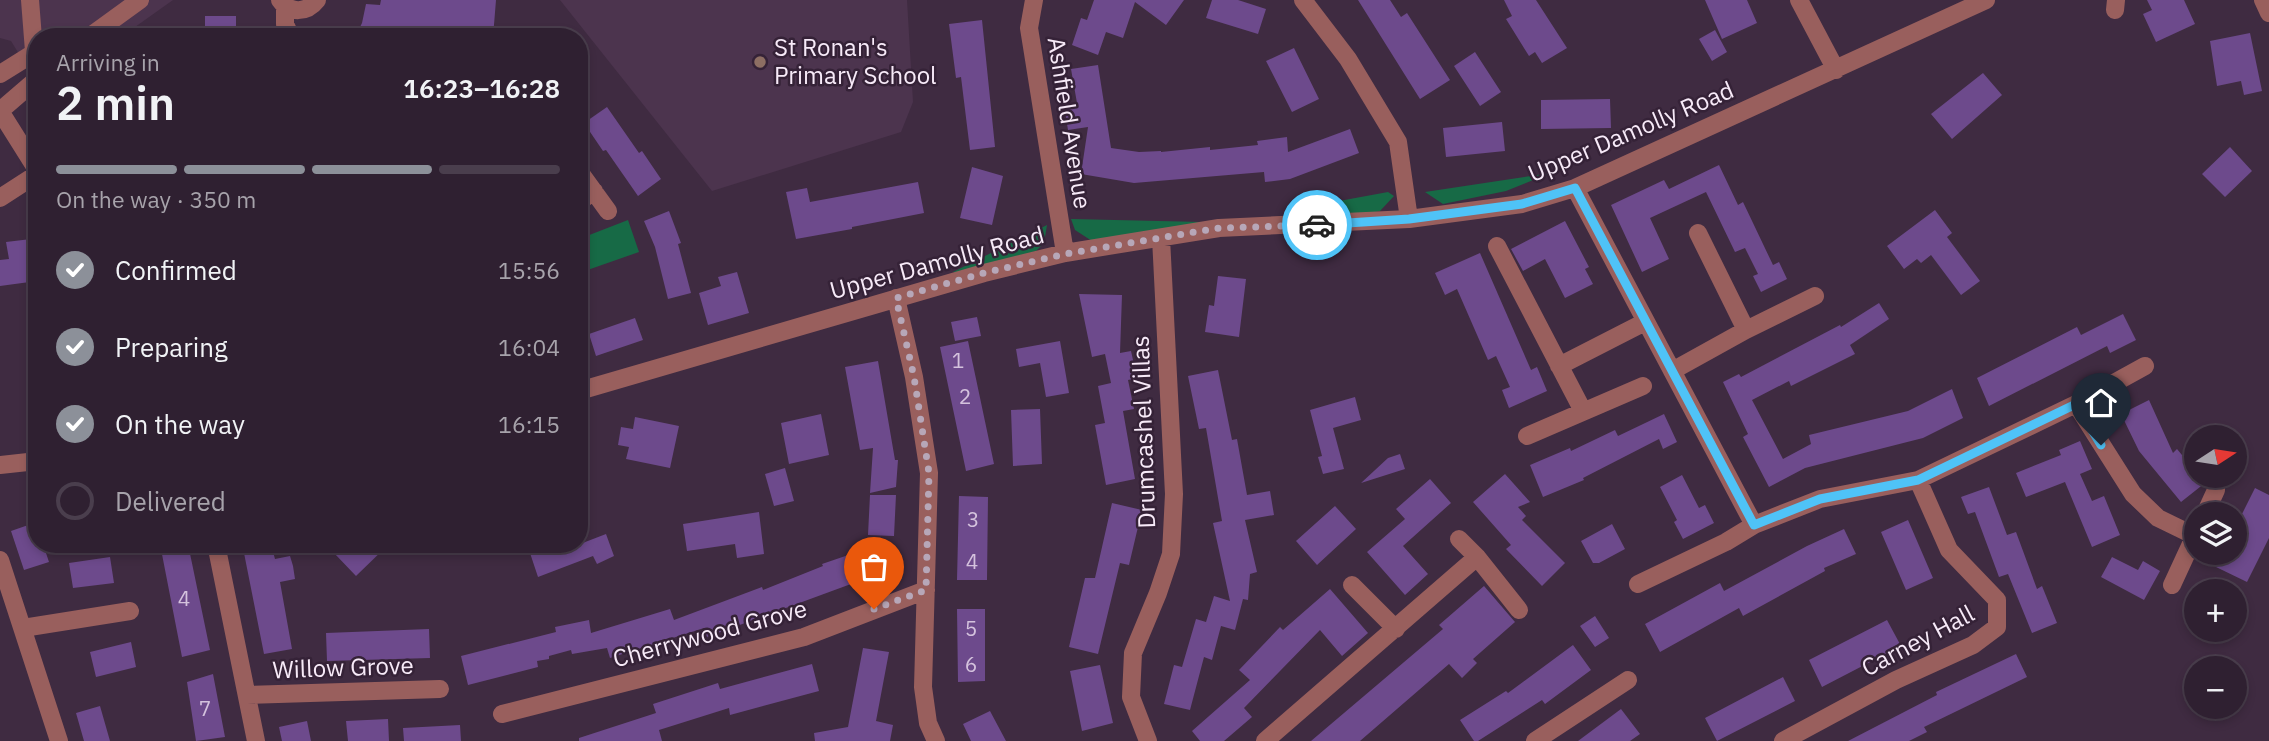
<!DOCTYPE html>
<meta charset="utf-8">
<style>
body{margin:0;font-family:"IBM Plex Sans",sans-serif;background:#372839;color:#f1f3f6;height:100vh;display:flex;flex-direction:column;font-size:26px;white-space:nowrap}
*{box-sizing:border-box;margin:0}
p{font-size:23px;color:#a7a3ab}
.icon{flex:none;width:38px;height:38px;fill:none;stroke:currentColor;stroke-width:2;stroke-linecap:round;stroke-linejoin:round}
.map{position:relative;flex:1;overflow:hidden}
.panel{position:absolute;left:28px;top:28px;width:560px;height:525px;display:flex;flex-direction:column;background:#2f2031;border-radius:28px;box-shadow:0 4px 10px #0003,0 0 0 2px #4a3e4d}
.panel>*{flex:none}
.needle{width:46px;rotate:78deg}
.fabs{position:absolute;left:2184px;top:425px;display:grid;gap:14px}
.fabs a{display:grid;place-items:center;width:63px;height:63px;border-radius:50%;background:#2f2031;box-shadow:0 4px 10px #0003,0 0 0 2px #4a3e4d;font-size:35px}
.pin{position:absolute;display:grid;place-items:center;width:60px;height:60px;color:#fff;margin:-72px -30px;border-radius:50% 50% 50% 0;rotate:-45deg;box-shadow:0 0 7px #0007}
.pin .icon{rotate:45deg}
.courier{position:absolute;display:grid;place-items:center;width:70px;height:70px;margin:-35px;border:5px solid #4fc3f7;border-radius:50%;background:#fff;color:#222;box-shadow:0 2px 9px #0007}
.headline em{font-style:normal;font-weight:600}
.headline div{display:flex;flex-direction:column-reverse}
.headline{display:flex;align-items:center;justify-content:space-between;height:119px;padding:0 28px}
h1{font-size:46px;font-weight:600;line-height:52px}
.bar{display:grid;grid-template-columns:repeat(4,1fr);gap:10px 7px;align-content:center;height:84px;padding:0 28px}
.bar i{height:9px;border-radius:5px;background:#4a3e4d}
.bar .active{background:#8c9099}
.bar p{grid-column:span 4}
ol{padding:0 28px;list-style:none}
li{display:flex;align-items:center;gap:21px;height:77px}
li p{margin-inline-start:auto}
li .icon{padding:7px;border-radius:50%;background:#8c9099;color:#fff;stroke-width:4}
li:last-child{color:#a7a3ab}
li i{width:38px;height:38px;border:4px solid #4a3e4d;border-radius:50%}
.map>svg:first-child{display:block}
.built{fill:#4c344e}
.green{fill:#176a46}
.building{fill:#6d4a8c}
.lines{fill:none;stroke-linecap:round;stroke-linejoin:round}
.minor{stroke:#995f5d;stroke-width:18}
.done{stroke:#b7a7b8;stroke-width:7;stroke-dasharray:0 12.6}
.route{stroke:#4fc3f7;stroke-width:9}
.education-dot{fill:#8d6e63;stroke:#352237;stroke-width:2.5}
.labels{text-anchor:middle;stroke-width:5;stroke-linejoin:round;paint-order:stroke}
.number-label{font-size:21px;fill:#d4c2dd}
.poi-label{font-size:24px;fill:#f7eaf8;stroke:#352237;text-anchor:start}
.street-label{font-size:24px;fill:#f7eaf8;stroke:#352237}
</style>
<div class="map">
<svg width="2269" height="741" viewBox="0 0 2269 741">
<rect width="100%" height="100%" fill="#3f2b41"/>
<path class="built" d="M0 0H173L121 37H37V83L11 41 0 38Z
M560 0H907L913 102 901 132 712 191Z"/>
<path class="green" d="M1551 173 1506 191 1443 204 1425 192Z
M1388 192 1394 196 1380 211 1346 218 1290 210Z
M1071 219 1203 222 1092 241 1075 230Z
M628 220 639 252 579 273V239Z
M1047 225 1044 243 1036 251 956 273 953 272Z"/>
<path class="building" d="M381 0H496L493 37H355L362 23 366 4 380 5Z
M1094 0H1184L1166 25 1135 2 1123 38 1106 32 1098 55 1072 45 1081 18 1087 20Z
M1212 0H1238L1266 9 1258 34 1206 18Z
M1358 0H1390L1401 17 1407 13 1450 80 1420 99Z
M1504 0H1536L1567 48 1542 63 1535 52 1529 56 1506 19 1512 16Z
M1705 0H1747L1757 23 1722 39Z
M2147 0H2184L2195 24 2156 42 2143 14 2152 10Z
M205 16H236V37H205Z
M982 20 995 147 970 150 961 77 956 78 949 24Z
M1715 30 1727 52 1712 61 1699 39Z
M2250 33 2262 91 2244 95 2241 81 2217 86 2210 41Z
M1294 48 1319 99 1292 112 1266 61Z
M1475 52 1501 92 1480 106 1454 66Z
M1098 65 1111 148 1139 152 1161 151V152L1210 147V150L1258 145 1257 141 1287 137 1288 152 1350 129 1359 153 1290 179 1265 182 1264 172 1134 183 1081 174 1088 127 1068 130 1064 105 1077 103 1071 69Z
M1983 73 2002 95 1952 139 1931 114Z
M1610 99 1611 128 1541 129V100Z
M607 107 639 153 642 151 661 179 638 196 606 150 603 151 584 123Z
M1502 122 1505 151 1446 157 1443 128Z
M2230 147 2252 171 2225 197 2202 174Z
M1719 165 1738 205 1743 202 1773 265 1779 262 1787 279 1761 292 1753 276 1758 274 1745 248 1735 252 1706 192 1650 218 1669 259 1642 272 1611 205 1664 180 1669 189Z
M972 167 1003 176 992 225 960 218Z
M918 182 924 213 852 227V229L796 239 786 192 807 188 810 202Z
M1935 210 1952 233 1947 237 1980 281 1961 295 1931 255 1921 263 1917 259 1904 269 1887 246Z
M669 211 681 243 678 244 691 293 668 299 655 247 644 221Z
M1565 221 1589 267 1585 269 1593 284 1565 298 1545 259 1523 271 1511 249Z
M31 239 33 255 37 254V281L0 286V260L9 259 6 242Z
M1480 253 1531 370 1537 367 1547 391 1509 408 1502 390 1510 387 1496 356 1488 360 1457 289 1445 295 1435 273Z
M737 272 749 313 708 325 699 293 721 286 718 277Z
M1218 276 1246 279 1239 337 1205 332 1209 305 1214 306Z
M1079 294 1122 295 1120 353 1131 351 1137 378 1128 380 1134 409 1123 411 1135 479 1106 485 1095 425 1105 423 1098 386 1111 383 1105 354 1092 357Z
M1879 303 1889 319 1850 345 1855 354 1791 386 1789 381 1752 400 1783 459 1811 444 1809 435 1908 411 1952 389 1963 418 1923 438 1805 468 1769 487 1743 437 1748 434 1723 382 1739 374 1741 377 1840 325 1841 327Z
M2123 314 2136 340 2110 353 2107 346 1989 406 1977 378 2077 327 2081 335Z
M977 317 981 336 955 341 951 322Z
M635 318 643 340 596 356 589 334Z
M968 341 994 464 966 471 940 347Z
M1060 341 1069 393 1046 397 1040 363 1019 367 1016 349Z
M878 361 895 460H898L896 487 870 493 873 448 860 450 845 367Z
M1218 370 1232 440 1237 439 1247 495 1270 491 1274 515 1245 520 1257 572 1250 574 1248 600 1243 599 1235 630 1221 626 1212 660 1204 657 1190 710 1164 704 1174 665 1182 667 1196 619 1206 622 1214 596 1230 601 1213 523 1222 521 1206 428 1199 429 1188 376Z
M1355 397 1361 420 1333 428 1344 469 1323 474 1318 457 1322 456 1310 410Z
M2149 400 2173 453 2177 449 2196 472V476H2199L2205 483 2181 502 2139 451 2121 414Z
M1040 409 1042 464 1013 466 1011 410Z
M821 414 829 455 789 464 781 423Z
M1664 414 1677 442 1663 449 1659 439 1583 478 1584 480 1543 497 1530 465 1570 448 1571 451 1615 430 1618 436Z
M635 417 679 426 670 468 626 459 629 447 618 445 621 427 633 429Z
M2080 441 2092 469 2080 474 2092 501 2104 496 2120 535 2092 547 2065 482 2026 497 2016 473 2061 455 2059 450Z
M1400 454 1405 469 1361 483 1388 458Z
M785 468 794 501 774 506 765 474Z
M1505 474 1530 502 1518 507 1526 516 1522 520 1565 563 1542 586 1506 549 1511 545 1473 502Z
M1682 475 1699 508 1705 505 1714 523 1683 539 1674 522 1677 520 1660 487Z
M1430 479 1451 503 1403 546 1428 574 1405 595 1367 552 1405 519 1396 509Z
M1989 487 2007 535 2016 532 2037 589 2042 586 2057 623 2032 633 2008 574 1999 577 1975 512 1968 514 1961 497Z
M2255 488 2269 495V538L2247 582 2216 567 2222 553H2235V528Z
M870 495H896L894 536 868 535Z
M959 496 988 497 987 580H957Z
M1112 503 1142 510 1129 565 1120 563 1098 654 1069 647 1085 578H1095Z
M1335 506 1356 529 1317 565 1296 541Z
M759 512 764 554 737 558 735 544 687 551 683 524Z
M1908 520 1933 578 1906 590 1881 532Z
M37 522V544H43L49 562 24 570 11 531Z
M1612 524 1625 549 1599 563H1593L1581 541Z
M1844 529 1856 554 1824 568 1825 571 1743 616 1739 608 1660 652 1645 624 1720 583 1724 591 1807 546Z
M606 534 614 556 597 564 593 556 538 577 527 544H580Z
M160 544H188L210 650 182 657Z
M344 544H389L356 576 334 553Z
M272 548 275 559 290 556 293 566 295 579 280 582 292 649 264 654 244 553Z
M860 551 870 577 707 637 704 628 610 658 607 648 572 654 571 650 549 656V659L537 661 538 667 468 685 461 656 556 632 555 627 589 620 591 633 670 609 674 620 762 587 763 590 823 566 822 564Z
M110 557 114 583 73 588 69 563Z
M2112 557 2138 570 2143 561 2160 571 2144 600 2101 577Z
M1484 586 1515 622 1473 659 1477 663 1462 678 1449 664 1360 741H1311L1443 629 1439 625Z
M1330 589 1368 633 1342 656 1320 630 1244 708 1252 717 1224 741H1200L1192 731 1250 680 1239 670 1280 627 1283 630Z
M957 609H985V681L958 682Z
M1595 616 1609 638 1595 647 1580 626Z
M1887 620 1901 646 1822 687 1809 660Z
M429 629 430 658 327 661 326 633Z
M131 642 136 667 96 677 90 652Z
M1573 645 1591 670 1545 704 1542 700 1478 741H1474L1460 720 1506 691 1508 693Z
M863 648 889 652 876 721 893 725 890 741H815L814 733 848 727Z
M2016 654 2027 677 1924 727 1927 732 1909 741H1848L1937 695 1936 692Z
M812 664 819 691 730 715 729 708 659 730 662 741H579V738L656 713 653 704 718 683 720 689Z
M1100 665 1113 723 1082 731 1070 671Z
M213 674 225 737 196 741 187 682Z
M1783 677 1795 701 1717 741 1705 718Z
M100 706 110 741H84L76 713Z
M1621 709 1640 734 1630 741H1578Z
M990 711 1006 741H971L963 724Z
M388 719 389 741H348L346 721Z
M307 721 311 741H282L279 727Z
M460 725 461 741H404L403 728Z"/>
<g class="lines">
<path class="minor" d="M30 0 34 51
M280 0C290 14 307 13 317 0
M1034 0 1029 28 1065 253
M1303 0 1348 59 1398 142 1409 219
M1799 0 1836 70
M2263 0 2269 13
M285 7V24L291 37
M2115 10 2116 0
M89 37 140 0
M0 74 37 51
M0 111 37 170
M0 111 37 79
M579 171 608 211
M1575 188 1754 525
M0 198 37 174
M579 202 594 191
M1698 233 1746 330
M1497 246 1583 411
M896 298 914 377 929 473 923 687 928 723 936 741
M1559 366 1645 322
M1672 371 1746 330 1815 296
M579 391 984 273 1065 253 1219 228 1409 219 1522 204 1575 188 1986 0
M2076 404 2133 494 2158 518 2195 536
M1527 436 1643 386
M0 465 37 461
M1918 480 2076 404 2145 366
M2205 514 2216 490
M1459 539 1477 557 1519 610
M216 544 256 741
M0 560 59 741
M1638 584 1726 542 1754 525 1820 499 1918 480 1949 550 1997 600V627L1973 645 1896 680 1783 741
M1352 585 1396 629
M2172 585 2196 533
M23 628 130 611
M247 695 440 689
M502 714 804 637 926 590
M1148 741 1131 697 1133 653 1158 593 1171 554 1174 494 1161 238
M1265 741 1477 557
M1535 741 1628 680"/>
</g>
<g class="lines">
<path class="done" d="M874 609 926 590 929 473 914 377 896 298 984 273 1065 254 1219 228 1317 225"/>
<path class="route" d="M1317 225 1409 219 1522 204 1575 188 1754 525 1820 499 1918 480 2076 404 2101 445"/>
</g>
<circle class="education-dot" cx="760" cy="62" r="7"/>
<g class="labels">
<g class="number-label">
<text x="958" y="368">1</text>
<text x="965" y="404">2</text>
<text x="973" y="527">3</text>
<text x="972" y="569">4</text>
<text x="184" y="606">4</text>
<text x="971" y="636">5</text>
<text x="971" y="672">6</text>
<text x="205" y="716">7</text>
</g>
<g class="poi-label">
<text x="774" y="56">St Ronan's<tspan x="774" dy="28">Primary School</tspan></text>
</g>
<g class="street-label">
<text transform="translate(1069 123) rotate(81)" y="8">Ashfield Avenue</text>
<text transform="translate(1631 132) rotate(-23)" y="8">Upper Damolly Road</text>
<text transform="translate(937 263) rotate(-15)" y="8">Upper Damolly Road</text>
<text transform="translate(1144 432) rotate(-92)" y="8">Drumcashel Villas</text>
<text transform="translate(710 634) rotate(-15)" y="8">Cherrywood Grove</text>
<text transform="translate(1918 641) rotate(-28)" y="8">Carney Hall</text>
<text transform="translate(343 668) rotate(-2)" y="8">Willow Grove</text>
</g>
</g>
</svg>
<div class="fabs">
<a><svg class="needle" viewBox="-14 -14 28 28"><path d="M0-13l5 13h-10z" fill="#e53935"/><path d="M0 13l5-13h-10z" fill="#a7a3ab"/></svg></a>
<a><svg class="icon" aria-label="layers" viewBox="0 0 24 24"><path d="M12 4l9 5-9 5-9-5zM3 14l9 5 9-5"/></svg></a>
<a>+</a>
<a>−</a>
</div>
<div class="pin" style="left:874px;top:609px;background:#ea580c"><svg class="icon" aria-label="bag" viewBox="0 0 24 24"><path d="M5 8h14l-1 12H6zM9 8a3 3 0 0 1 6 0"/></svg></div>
<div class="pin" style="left:2101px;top:445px;background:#1f2937"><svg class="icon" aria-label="home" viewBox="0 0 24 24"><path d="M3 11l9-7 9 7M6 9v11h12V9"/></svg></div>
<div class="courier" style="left:1317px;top:225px"><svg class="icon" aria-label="car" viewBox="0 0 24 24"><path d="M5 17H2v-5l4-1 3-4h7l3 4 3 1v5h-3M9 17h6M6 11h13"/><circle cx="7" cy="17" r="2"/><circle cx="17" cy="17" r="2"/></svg></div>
<section class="panel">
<div class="headline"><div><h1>2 min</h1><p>Arriving in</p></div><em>16:23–16:28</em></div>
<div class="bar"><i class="active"></i><i class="active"></i><i class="active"></i><i></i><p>On the way · 350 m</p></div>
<ol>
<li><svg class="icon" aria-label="check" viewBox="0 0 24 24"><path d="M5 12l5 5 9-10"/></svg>Confirmed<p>15:56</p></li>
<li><svg class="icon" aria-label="check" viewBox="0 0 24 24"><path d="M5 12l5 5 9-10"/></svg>Preparing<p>16:04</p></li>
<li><svg class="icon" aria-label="check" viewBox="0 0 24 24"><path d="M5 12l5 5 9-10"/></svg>On the way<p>16:15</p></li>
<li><i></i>Delivered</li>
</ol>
</section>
</div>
